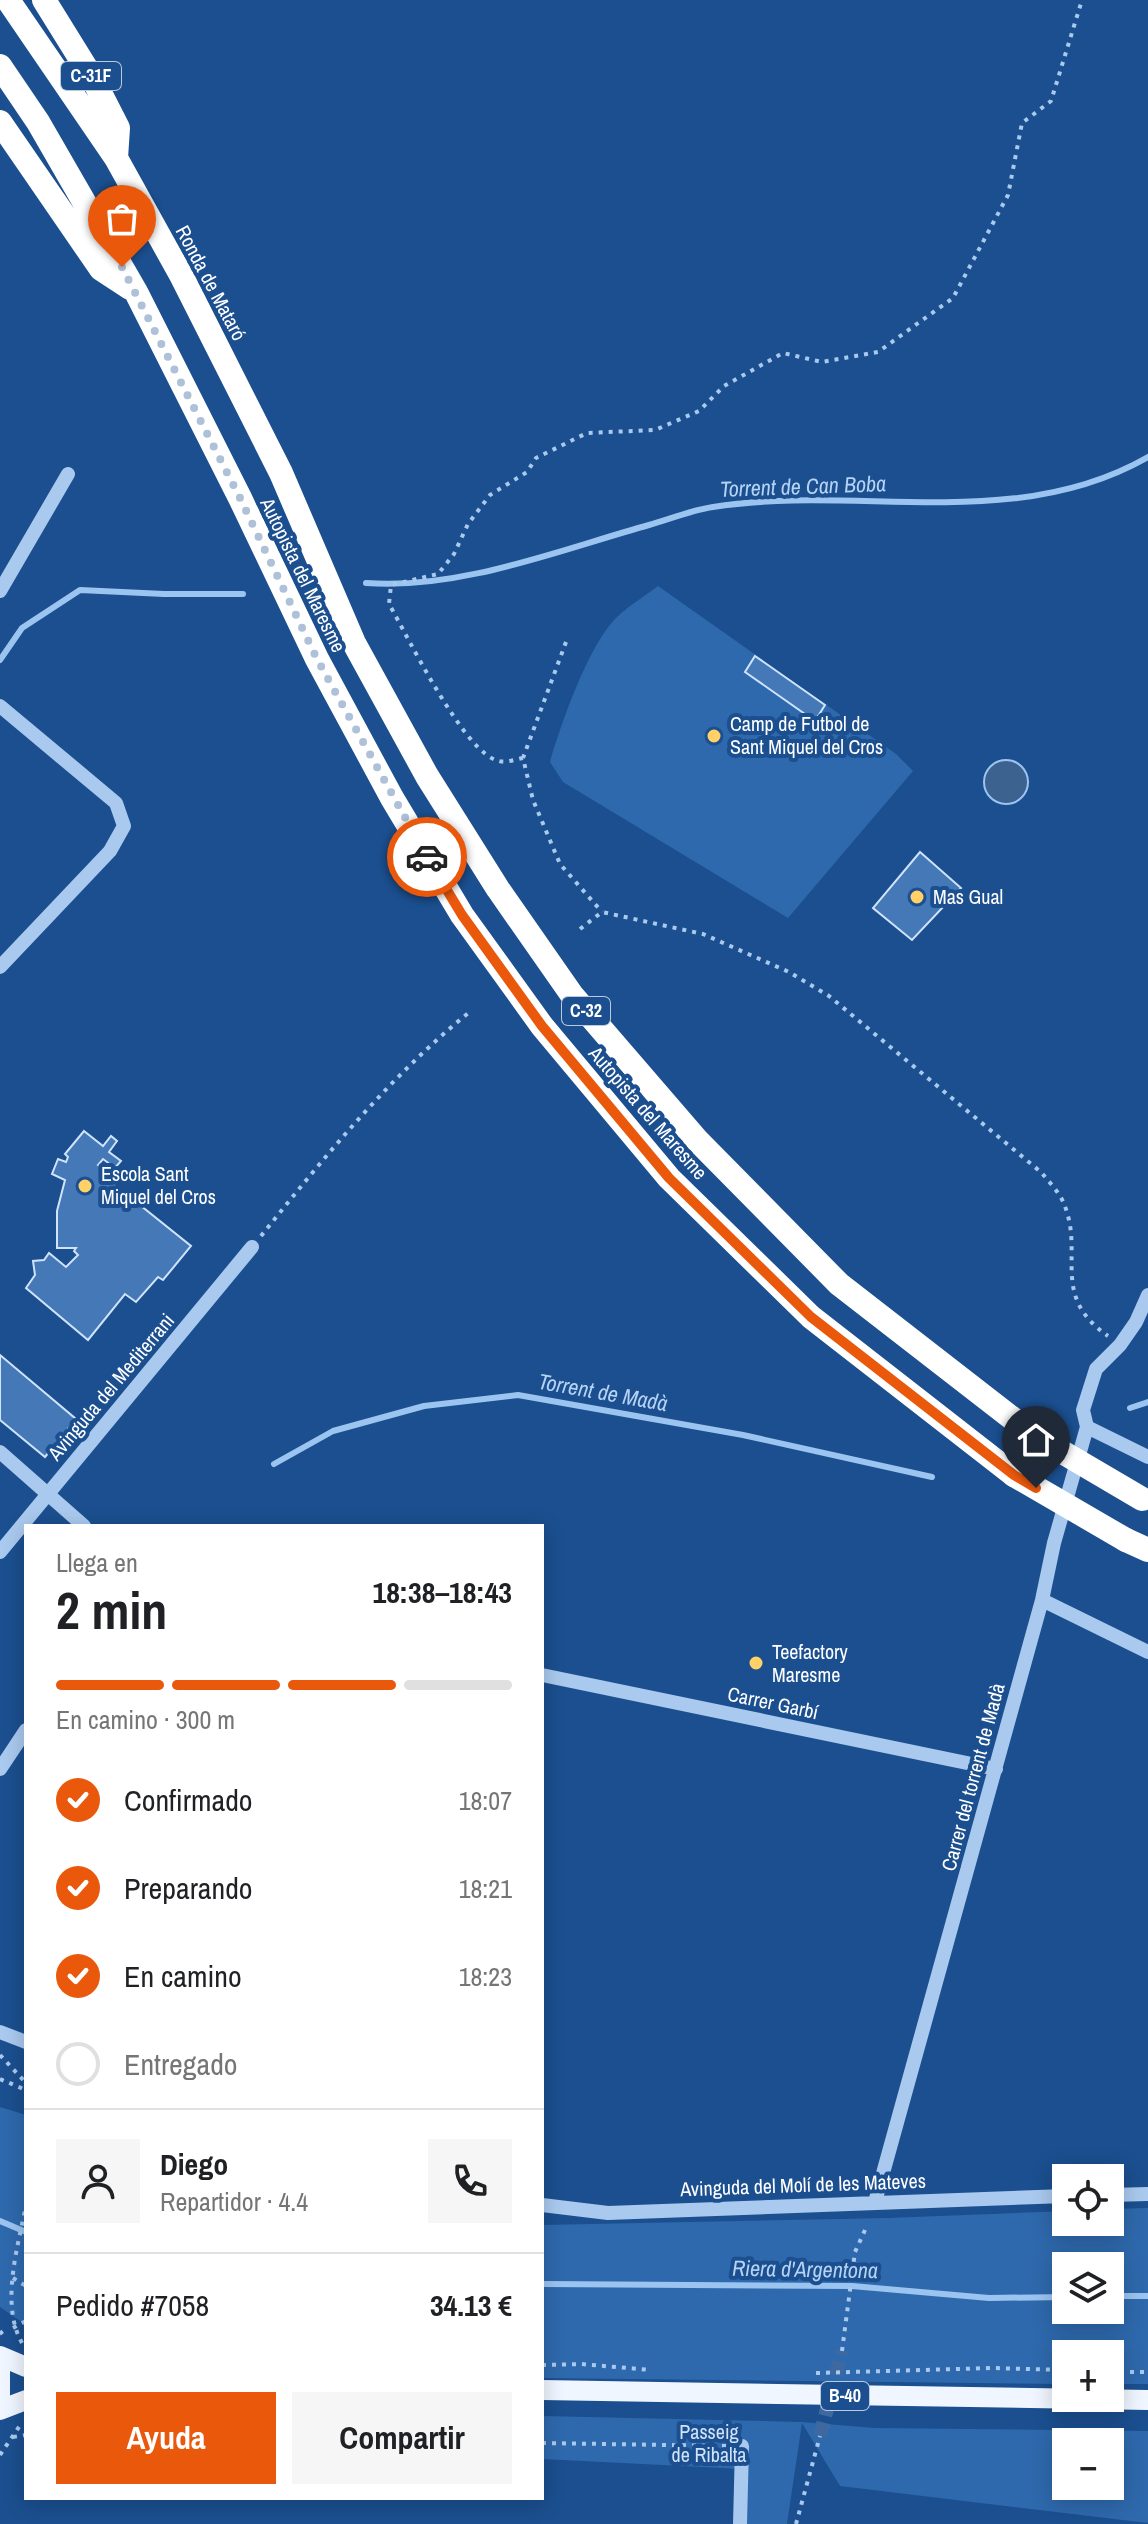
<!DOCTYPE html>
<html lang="es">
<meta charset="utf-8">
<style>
body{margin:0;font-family:"Archivo Narrow",sans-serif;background:#f6f6f6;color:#202124;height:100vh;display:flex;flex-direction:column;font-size:30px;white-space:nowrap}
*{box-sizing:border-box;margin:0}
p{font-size:26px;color:#757577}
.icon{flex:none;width:44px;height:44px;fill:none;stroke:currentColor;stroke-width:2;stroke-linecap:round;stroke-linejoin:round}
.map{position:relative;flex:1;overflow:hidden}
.details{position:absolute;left:24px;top:1524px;width:520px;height:976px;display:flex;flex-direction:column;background:#fff;border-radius:0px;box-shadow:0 4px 20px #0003}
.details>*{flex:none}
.tools{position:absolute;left:1052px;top:2164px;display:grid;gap:16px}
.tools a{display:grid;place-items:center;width:72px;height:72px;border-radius:0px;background:#fff;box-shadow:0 4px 20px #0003;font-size:40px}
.pin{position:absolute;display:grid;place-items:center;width:68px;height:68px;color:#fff;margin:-82px -34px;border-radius:50% 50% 50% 0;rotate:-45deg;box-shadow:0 0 8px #0007}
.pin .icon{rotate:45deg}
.courier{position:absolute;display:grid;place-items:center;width:80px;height:80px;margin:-40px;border:6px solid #ea580c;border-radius:50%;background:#fff;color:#222;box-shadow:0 2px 10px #0007}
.headline em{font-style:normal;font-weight:800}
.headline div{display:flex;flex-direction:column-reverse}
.headline{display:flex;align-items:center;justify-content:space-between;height:136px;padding:0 32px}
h1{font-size:52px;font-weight:800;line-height:60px}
.bar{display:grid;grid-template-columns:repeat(4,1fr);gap:12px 8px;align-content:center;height:96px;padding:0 32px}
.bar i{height:10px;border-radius:6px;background:#e0e0e0}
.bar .active{background:#ea580c}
.bar p{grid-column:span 4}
.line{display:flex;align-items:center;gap:20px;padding:0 32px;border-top:2px solid #e0e0e0}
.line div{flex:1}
.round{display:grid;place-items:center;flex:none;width:84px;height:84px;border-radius:0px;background:#f6f6f6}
ol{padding:0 32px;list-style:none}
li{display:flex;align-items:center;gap:24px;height:88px}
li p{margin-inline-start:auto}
li .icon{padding:8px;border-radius:50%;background:#ea580c;color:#fff;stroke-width:4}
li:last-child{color:#757577}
li i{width:44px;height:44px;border:4px solid #e0e0e0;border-radius:50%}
.primary-button{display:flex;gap:16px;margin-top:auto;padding:16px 32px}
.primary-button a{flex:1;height:92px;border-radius:0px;background:#ea580c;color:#fff;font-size:32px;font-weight:800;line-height:92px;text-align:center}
.primary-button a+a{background:#f6f6f6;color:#202124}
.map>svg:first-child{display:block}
.green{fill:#2e69ad;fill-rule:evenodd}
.water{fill:#3c6290;stroke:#9cc4f0;stroke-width:2}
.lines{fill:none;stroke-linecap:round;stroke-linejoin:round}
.stream{stroke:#9cc4f0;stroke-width:6}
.building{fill:#4478b7;stroke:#cfe3fa;stroke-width:2}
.minor-tunnel{stroke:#3d69a0;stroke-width:14;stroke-dasharray:14 7;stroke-linecap:butt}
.path{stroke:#a9c9ee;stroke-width:4;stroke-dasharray:4 6;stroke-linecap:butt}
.minor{stroke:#a9c9ee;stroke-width:14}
.major{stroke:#f0f6ff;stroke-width:20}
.highway{stroke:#fff;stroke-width:24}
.highway-bridge{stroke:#fff;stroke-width:24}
.done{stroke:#afc1d8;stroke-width:8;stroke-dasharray:0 14.4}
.route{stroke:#ea580c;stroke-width:10}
.poi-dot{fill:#ffd166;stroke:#1b4f8f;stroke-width:3}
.labels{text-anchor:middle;stroke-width:8;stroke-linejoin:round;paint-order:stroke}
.shield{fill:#1b4f8f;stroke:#bbcadd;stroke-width:2}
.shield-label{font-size:18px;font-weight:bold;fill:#fff}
.street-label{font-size:20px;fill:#fff;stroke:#1b4f8f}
.poi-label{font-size:20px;fill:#fff;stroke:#1b4f8f;text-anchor:start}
.park-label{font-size:20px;fill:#cfe3fa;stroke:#1b4f8f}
.water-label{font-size:22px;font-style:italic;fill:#b5d3f5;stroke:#1b4f8f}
</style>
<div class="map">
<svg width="1148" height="2524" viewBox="0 0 1148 2524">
<rect width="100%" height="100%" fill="#1b4f8f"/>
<path class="green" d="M658 586 896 754 913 771 788 918 563 782 550 762C561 724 589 643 618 616 630 605 645 596 658 586Z
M0 2107 26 2115V2325L0 2307Z
M1148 2208V2384H1110V2354H1066V2384L542 2378V2225L888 2218 1066 2211V2222H1110V2209ZM1066 2266H1110V2310H1066Z
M542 2416 802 2422 874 2428 1148 2431V2523L840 2486 802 2423 787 2524H743L742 2469 542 2459ZM1066 2442H1110V2486H1066Z"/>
<path class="water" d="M984 782a22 22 0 1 1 44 0a22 22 0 1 1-44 0Z"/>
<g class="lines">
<path class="stream" d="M366 583C460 590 559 550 649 525 670 519 692 510 713 507 857 484 1014 534 1148 457
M0 660 22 628 80 590 164 594H243
M1130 1408 1148 1402
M274 1464 333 1431 424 1406 518 1395 743 1435 932 1477
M0 2221 26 2232
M542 2284 852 2286 989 2298 1066 2297
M1110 2296H1148"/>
</g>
<path class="building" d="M755 656 825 705 815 721 745 672Z
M920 852 961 888 912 940 873 908Z
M84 1131 103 1146 111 1136 117 1141 109 1152 121 1161 115 1168 103 1159 98 1165 116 1176 115 1185 191 1246 163 1280 158 1277 136 1302 125 1294 88 1340 26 1288 35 1275 33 1261 44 1260 49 1253 66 1267 78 1255 74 1251 76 1248H57V1211L65 1180 52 1174 58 1159 66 1162 68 1157 65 1154Z
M0 1355 76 1419 45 1457 0 1420Z"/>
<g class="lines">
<path class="minor-tunnel" d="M820 2436 842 2351"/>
<path class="path" d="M566 642 523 758 533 800 560 864 602 912
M523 758C517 759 506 763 499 761 465 755 407 635 389 604L391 585 438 574 454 554 468 524 490 495 527 472 536 458 587 433 655 430 699 411 724 386 783 353 822 362 878 352 953 298 1008 195 1022 123 1051 101 1082 0
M580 929 602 912 703 934 789 972 829 996 1042 1173C1049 1182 1060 1193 1064 1204 1085 1254 1049 1295 1108 1336
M261 1236C326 1155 391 1075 472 1010
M0 2055 26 2083
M0 2079 26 2090
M13 2278 26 2286
M13 2328 26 2321
M0 2331 6 2339
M22 2343C0 2304 18 2247 26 2205
M842 2351 855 2252 865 2230
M542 2365 581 2364 651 2370
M1110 2372H1148
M816 2373 992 2368 1066 2370
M13 2437 26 2435
M542 2443 728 2446
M0 2455 21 2424
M796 2524 820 2436"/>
<path class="minor" d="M0 591 68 474
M0 706 116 803 124 826 110 851 0 967
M1087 1427 1148 1457
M0 1452 84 1526
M0 1552 252 1247
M1042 1600 1148 1652
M542 1675 996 1769
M0 1769 26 1730
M0 2032 26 2042
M1110 2195 1148 2194
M875 2202 1042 1600 1054 1543 1087 1427 1083 1410 1096 1369 1120 1345 1136 1322 1148 1295
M542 2205 608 2213 1066 2196
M740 2524 742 2446"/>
<path class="major" d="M0 2356 26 2367
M0 2368V2398
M542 2390 1148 2400
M0 2410 26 2400"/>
<path class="highway" d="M8 0 116 158 182 277 281 473 354 643 427 776 498 889 572 995 698 1141 839 1284 1035 1436
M44 0 93 79 118 128 116 158
M0 66 38 122 136 292 240 498 317 659 392 798 462 915 542 1026 669 1178 811 1317 1014 1475
M0 122 101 269 130 288
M1126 1540 1148 1550"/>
<path class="highway-bridge" d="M1035 1436 1142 1499
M1014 1475 1126 1540"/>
</g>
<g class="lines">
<path class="done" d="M122 267 240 498 317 659 427 857"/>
<path class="route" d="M427 857 462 915 542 1026 669 1178 811 1317 1014 1475 1036 1488"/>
</g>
<g class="poi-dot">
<circle cx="714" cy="736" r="8"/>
<circle cx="917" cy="897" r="8"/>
<circle cx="85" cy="1186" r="8"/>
<circle cx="756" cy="1663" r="8"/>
</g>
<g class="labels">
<g class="shield">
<rect x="61" y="62" width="60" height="28" rx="6"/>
<rect x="562" y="997" width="48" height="28" rx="6"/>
<rect x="821" y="2382" width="48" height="28" rx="6"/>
</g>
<g class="shield-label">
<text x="91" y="82">C-31F</text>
<text x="586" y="1017">C-32</text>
<text x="845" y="2402">B-40</text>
</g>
<g class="street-label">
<text transform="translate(211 283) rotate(62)" y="7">Ronda de Mataró</text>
<text transform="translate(303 575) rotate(64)" y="7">Autopista del Maresme</text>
<text transform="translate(648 1113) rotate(49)" y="7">Autopista del Maresme</text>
<text transform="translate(111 1387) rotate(-50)" y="7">Avinguda del Mediterrani</text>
<text transform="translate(773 1703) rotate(12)" y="7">Carrer Garbí</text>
<text transform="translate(973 1777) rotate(-75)" y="7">Carrer del torrent de Madà</text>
<text transform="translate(803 2185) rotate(-2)" y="7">Avinguda del Molí de les Mateves</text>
</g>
<g class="poi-label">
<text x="730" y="731">Camp de Futbol de<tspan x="730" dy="23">Sant Miquel del Cros</tspan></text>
<text x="933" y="904">Mas Gual</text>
<text x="101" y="1181">Escola Sant<tspan x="101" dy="23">Miquel del Cros</tspan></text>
<text x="772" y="1659">Teefactory<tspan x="772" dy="23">Maresme</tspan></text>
</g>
<g class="park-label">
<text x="709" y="2439">Passeig<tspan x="709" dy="23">de Ribalta</tspan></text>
</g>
<g class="water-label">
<text transform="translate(803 486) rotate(-2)" y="8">Torrent de Can Boba</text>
<text transform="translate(603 1392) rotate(10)" y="8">Torrent de Madà</text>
<text transform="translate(805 2269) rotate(1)" y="8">Riera d'Argentona</text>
</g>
</g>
</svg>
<div class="tools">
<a><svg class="icon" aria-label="locate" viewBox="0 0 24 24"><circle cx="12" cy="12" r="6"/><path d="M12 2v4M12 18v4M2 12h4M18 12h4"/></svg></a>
<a><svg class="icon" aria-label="layers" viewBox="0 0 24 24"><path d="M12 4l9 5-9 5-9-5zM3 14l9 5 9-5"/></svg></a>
<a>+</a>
<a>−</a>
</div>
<div class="pin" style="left:122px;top:267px;background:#ea580c"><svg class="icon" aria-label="bag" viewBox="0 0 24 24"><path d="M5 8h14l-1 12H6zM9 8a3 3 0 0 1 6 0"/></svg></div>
<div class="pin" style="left:1036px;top:1488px;background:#1f2937"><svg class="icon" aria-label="home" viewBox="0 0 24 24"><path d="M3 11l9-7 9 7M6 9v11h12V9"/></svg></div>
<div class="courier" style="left:427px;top:857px"><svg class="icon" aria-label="car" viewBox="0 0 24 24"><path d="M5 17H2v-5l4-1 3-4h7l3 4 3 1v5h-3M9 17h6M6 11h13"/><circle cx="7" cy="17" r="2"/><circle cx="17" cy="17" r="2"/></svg></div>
<section class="details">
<div class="headline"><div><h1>2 min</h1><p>Llega en</p></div><em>18:38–18:43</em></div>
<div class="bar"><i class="active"></i><i class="active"></i><i class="active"></i><i></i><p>En camino · 300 m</p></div>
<ol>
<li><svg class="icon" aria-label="check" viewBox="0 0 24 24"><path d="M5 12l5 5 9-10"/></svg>Confirmado<p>18:07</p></li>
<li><svg class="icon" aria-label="check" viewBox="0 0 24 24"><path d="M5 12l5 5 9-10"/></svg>Preparando<p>18:21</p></li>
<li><svg class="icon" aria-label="check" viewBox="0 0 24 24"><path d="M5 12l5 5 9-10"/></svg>En camino<p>18:23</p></li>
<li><i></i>Entregado</li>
</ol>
<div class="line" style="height:144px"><a class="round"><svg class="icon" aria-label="person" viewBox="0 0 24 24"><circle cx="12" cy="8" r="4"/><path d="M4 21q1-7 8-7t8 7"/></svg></a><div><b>Diego</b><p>Repartidor · 4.4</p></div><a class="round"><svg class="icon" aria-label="phone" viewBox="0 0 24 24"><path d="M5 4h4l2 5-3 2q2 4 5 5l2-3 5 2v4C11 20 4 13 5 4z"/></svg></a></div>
<div class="line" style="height:104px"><div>Pedido #7058</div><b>34.13 €</b></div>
<div class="primary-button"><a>Ayuda</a><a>Compartir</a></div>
</section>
</div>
